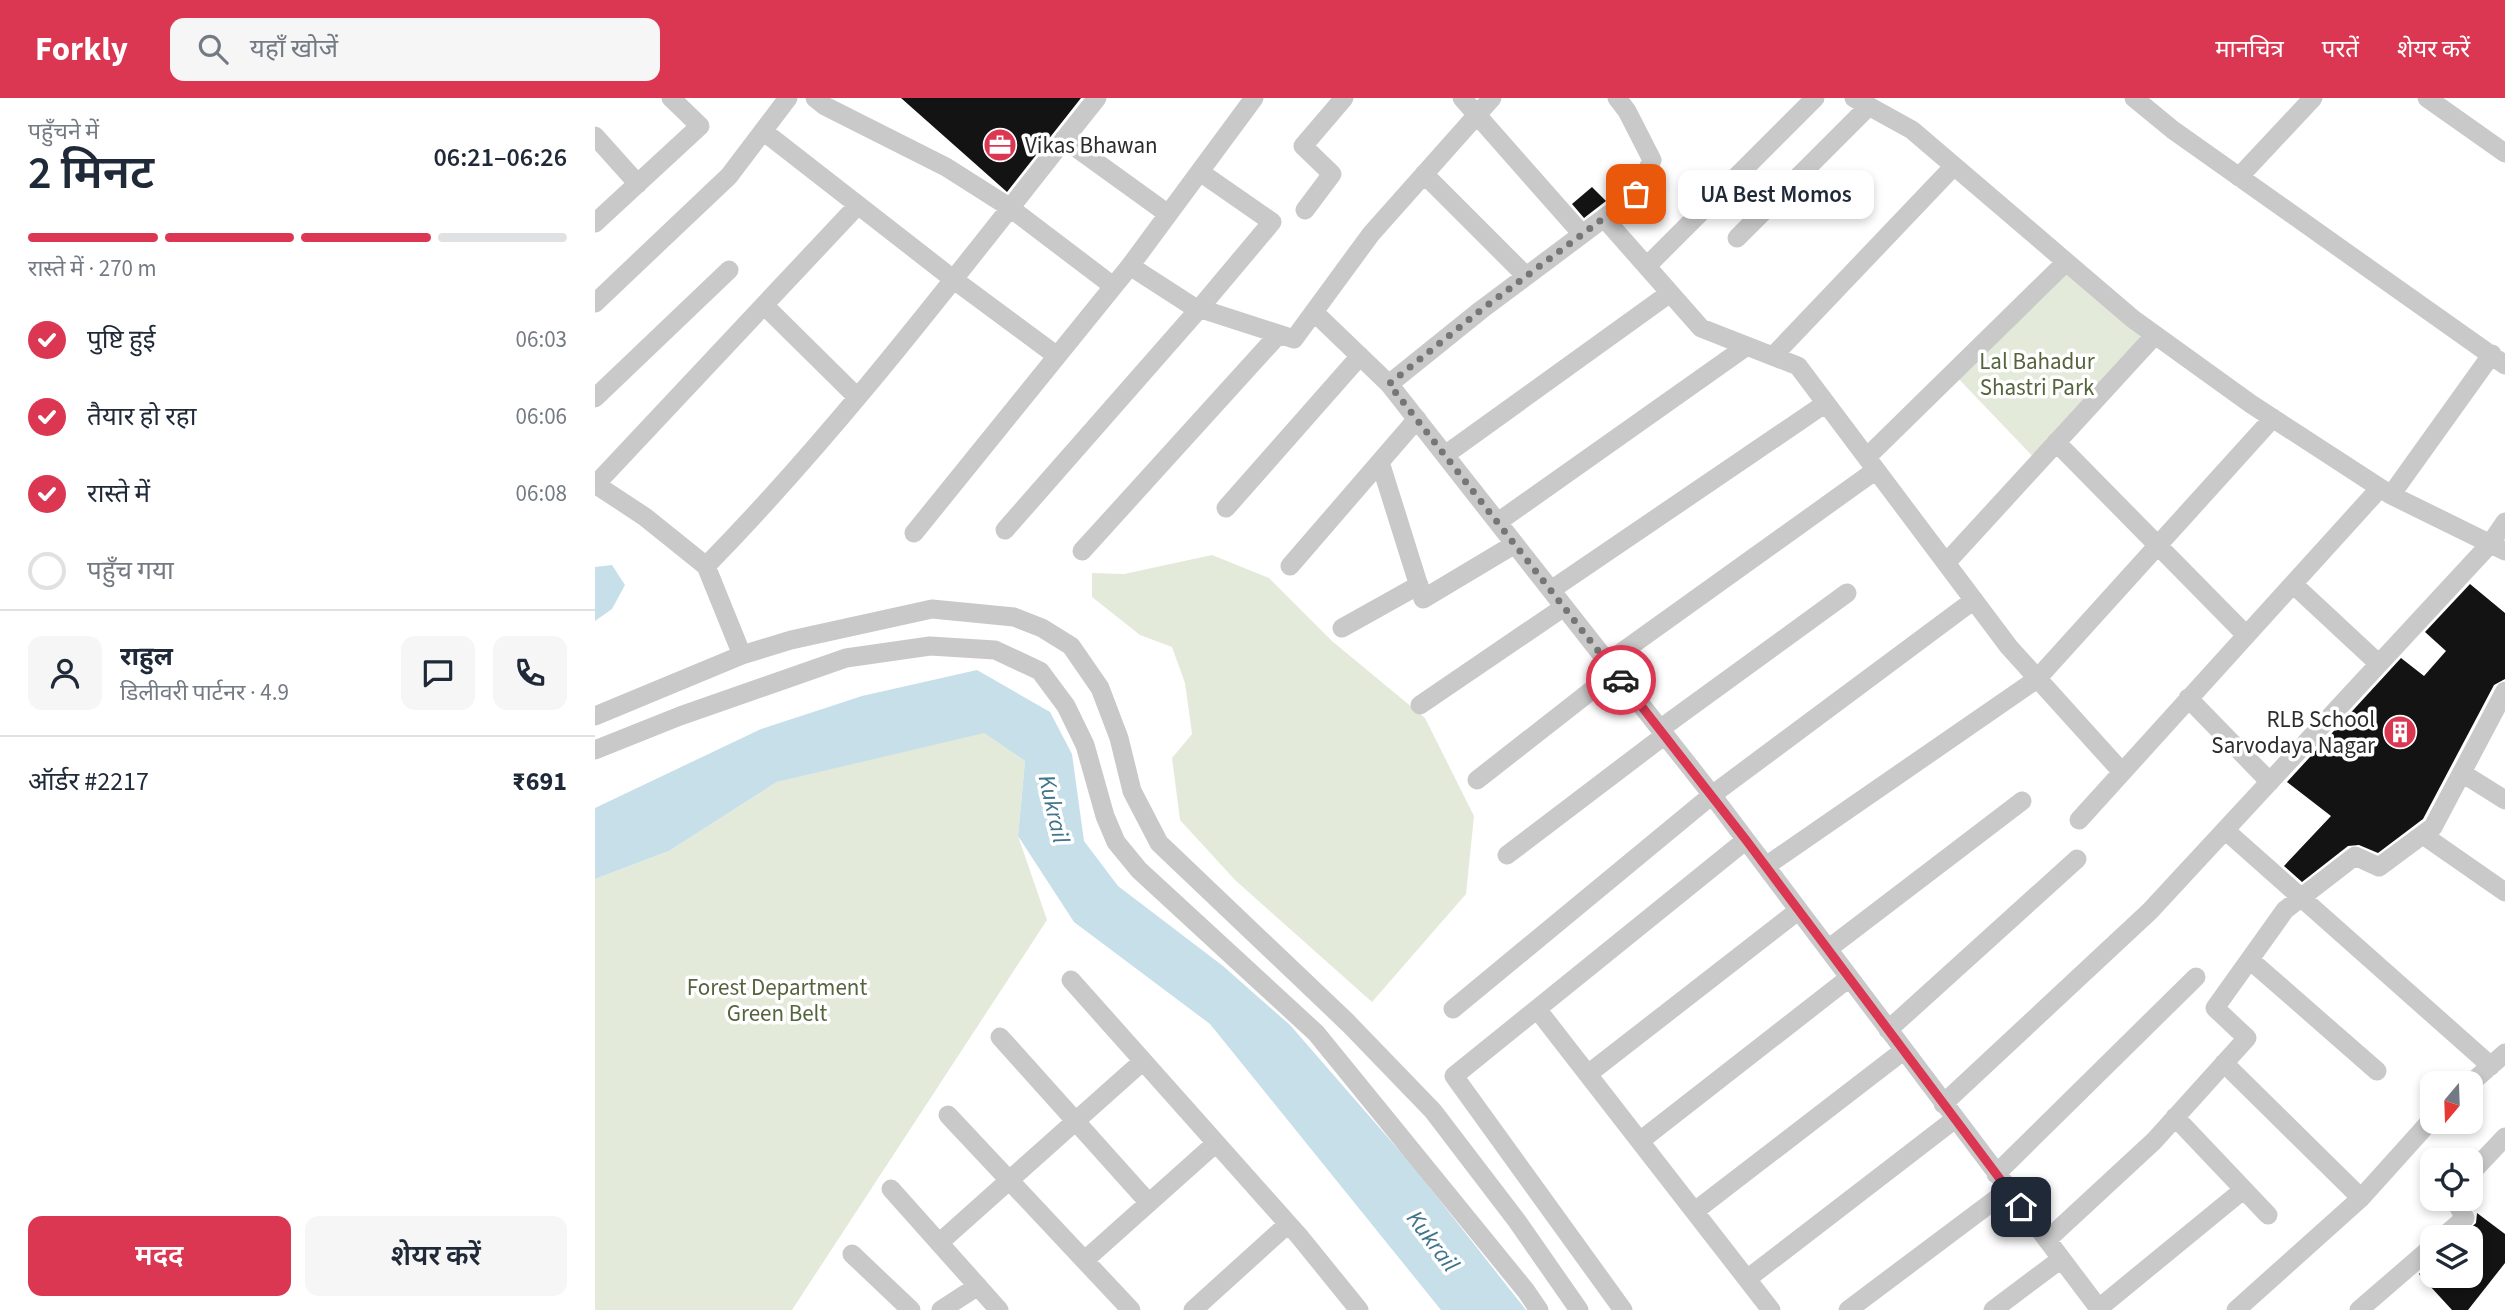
<!DOCTYPE html>
<html lang="hi">
<meta charset="utf-8">
<style>
body{margin:0;font-family:"Source Sans 3","Noto Sans Devanagari",sans-serif;background:#f6f6f7;color:#1f2937;height:100vh;display:flex;flex-direction:column;font-size:26px;white-space:nowrap}
*{box-sizing:border-box;margin:0}
p{font-size:23px;color:#747a83}
.icon{flex:none;width:38px;height:38px;fill:none;stroke:currentColor;stroke-width:2;stroke-linecap:round;stroke-linejoin:round}
.map{position:relative;flex:1;overflow:hidden}
.details{display:flex;flex-direction:column;background:#fff;width:595px}
.details>*{flex:none}
.needle{width:46px;rotate:199deg}
.controls{position:absolute;left:1825px;top:973px;display:grid;gap:14px}
.controls a{display:grid;place-items:center;width:63px;height:63px;border-radius:14px;background:#fff;box-shadow:0 4px 10px #0003;font-size:35px}
.pin{position:absolute;display:grid;place-items:center;width:60px;height:60px;color:#fff;margin:-30px;border-radius:14px;box-shadow:0 4px 10px #0006}
.courier{position:absolute;display:grid;place-items:center;width:70px;height:70px;margin:-35px;border:5px solid #db3753;border-radius:50%;background:#fff;color:#222;box-shadow:0 2px 9px #0007}
.bubble{position:absolute;height:49px;border-radius:14px;background:#fff;box-shadow:0 4px 10px #0003;font-size:23px;font-weight:600;line-height:49px;text-align:center}
.summary em{font-style:normal;font-weight:600}
.summary div{display:flex;flex-direction:column-reverse}
.summary{display:flex;align-items:center;justify-content:space-between;height:119px;padding:0 28px}
h1{font-size:46px;font-weight:600;line-height:52px}
.bar{display:grid;grid-template-columns:repeat(4,1fr);gap:10px 7px;align-content:center;height:84px;padding:0 28px}
.bar i{height:9px;border-radius:5px;background:#e0e1e3}
.bar .selected{background:#db3753}
.bar p{grid-column:span 4}
.line{display:flex;align-items:center;gap:18px;padding:0 28px;border-top:2px solid #e0e1e3}
.line div{flex:1}
.round{display:grid;place-items:center;flex:none;width:74px;height:74px;border-radius:14px;background:#f6f6f7}
ol{padding:0 28px;list-style:none}
li{display:flex;align-items:center;gap:21px;height:77px}
li p{margin-inline-start:auto}
li .icon{padding:7px;border-radius:50%;background:#db3753;color:#fff;stroke-width:4}
li:last-child{color:#747a83}
li i{width:38px;height:38px;border:4px solid #e0e1e3;border-radius:50%}
.cta{display:flex;gap:14px;margin-top:auto;padding:14px 28px}
.cta a{flex:1;height:80px;border-radius:14px;background:#db3753;color:#fff;font-size:28px;font-weight:600;line-height:80px;text-align:center}
.cta a+a{background:#f6f6f7;color:#1f2937}
header{display:flex;align-items:center;gap:42px;box-sizing:border-box;height:98px;padding:0 35px;background:#db3753;color:#fff}
header strong{font-size:33px}
nav{display:flex;gap:38px;margin-inline-start:auto;font-size:24px}
.search{width:490px;height:63px;background:#f6f6f7;display:flex;align-items:center;gap:18px;box-sizing:border-box;padding:0 24px;border-radius:14px;color:#747a83;font-size:26px}
main{display:flex;flex:1;min-height:0}
.map>svg:first-child{display:block}
.green{fill:#e4eada}
.water{fill:#c7dfe9}
.building{fill:#131313}
.lines{fill:none;stroke-linecap:round;stroke-linejoin:round}
.minor{stroke:#c9c9c9;stroke-width:19}
.done{stroke:#767676;stroke-width:7;stroke-dasharray:0 12.6}
.route{stroke:#db3753;stroke-width:9}
.labels{text-anchor:middle;stroke-width:7;stroke-linejoin:round;paint-order:stroke}
.poi-label{font-size:23px;fill:#2c2c2c;stroke:#fff;text-anchor:start}
.park-label{font-size:23px;fill:#54653d;stroke:#fff}
.water-label{font-size:24px;font-style:italic;fill:#3f748a;stroke:#fff}
</style>
<header>
<strong>Forkly</strong>
<div class="search"><svg class="icon" aria-label="search" viewBox="0 0 24 24"><circle cx="10" cy="10" r="6"/><path d="M15 15l6 6"/></svg>यहाँ खोजें</div>
<nav><a>मानचित्र</a><a>परतें</a><a>शेयर करें</a></nav>
</header>
<main>
<section class="details">
<div class="summary"><div><h1>2 मिनट</h1><p>पहुँचने में</p></div><em>06:21–06:26</em></div>
<div class="bar"><i class="selected"></i><i class="selected"></i><i class="selected"></i><i></i><p>रास्ते में · 270 m</p></div>
<ol>
<li><svg class="icon" aria-label="check" viewBox="0 0 24 24"><path d="M5 12l5 5 9-10"/></svg>पुष्टि हुई<p>06:03</p></li>
<li><svg class="icon" aria-label="check" viewBox="0 0 24 24"><path d="M5 12l5 5 9-10"/></svg>तैयार हो रहा<p>06:06</p></li>
<li><svg class="icon" aria-label="check" viewBox="0 0 24 24"><path d="M5 12l5 5 9-10"/></svg>रास्ते में<p>06:08</p></li>
<li><i></i>पहुँच गया</li>
</ol>
<div class="line" style="height:126px"><a class="round"><svg class="icon" aria-label="person" viewBox="0 0 24 24"><circle cx="12" cy="8" r="4"/><path d="M4 21q1-7 8-7t8 7"/></svg></a><div><b>राहुल</b><p>डिलीवरी पार्टनर · 4.9</p></div><a class="round"><svg class="icon" aria-label="chat" viewBox="0 0 24 24"><path d="M4 5h16v11H9l-5 4z"/></svg></a><a class="round"><svg class="icon" aria-label="phone" viewBox="0 0 24 24"><path d="M5 4h4l2 5-3 2q2 4 5 5l2-3 5 2v4C11 20 4 13 5 4z"/></svg></a></div>
<div class="line" style="height:91px"><div>ऑर्डर #2217</div><b>₹691</b></div>
<div class="cta"><a>मदद</a><a>शेयर करें</a></div>
</section>
<div class="map">
<svg width="1910" height="1212" viewBox="0 0 1910 1212">
<rect width="100%" height="100%" fill="#fff"/>
<path class="green" d="M1471 164 1560 237 1443 364 1358 275Z
M617 457 674 480 737 543 830 620 879 718 871 796 777 904 640 782 585 722 577 660 597 636 590 585 577 549 545 537 497 499V475L529 476Z
M388 634 430 663 423 738 452 822 197 1212H0V781L74 753 182 684Z"/>
<path class="water" d="M17 467 30 487 17 511 0 523V469Z
M382 572 455 614 477 656 489 743 523 788 628 868 695 927 816 1066 931 1212H846L615 926 479 824 423 738 430 663 389 635 182 684 74 753 0 781V710L166 631 267 598Z"/>
<path class="building" d="M306 0H486L412 94Z
M1150 87 1163 102 1144 120 1132 105Z
M997 89 1011 103 989 120 977 106Z
M1875 486 1910 515V581L1899 587 1828 721 1783 755 1764 747 1753 748 1707 784 1689 768 1736 718 1692 684 1806 560 1829 578 1851 553 1830 534Z
M1882 1115 1910 1136V1165L1873 1212H1857L1824 1176 1838 1165V1178H1876V1139H1866L1881 1125Z"/>
<g class="lines">
<path class="minor" d="M220 0 230 8 351 69 414 109 518 188
M867 0 987 136
M1259 0 1317 32 1538 221 1656 306 1796 397 1910 453
M1539 0 1578 32 1910 267
M1832 0 1910 55
M168 33 358 181 462 258
M0 38 43 86
M469 41 573 116
M829 76 931 178
M1644 79 1718 0
M710 112 737 76 708 48 749 0
M1009 120 1106 230 1203 268 1414 549 1526 673
M0 125 105 28 76 0
M1142 140 1274 8
M535 168 597 208 699 241 776 136 897 0
M1052 168 1220 0
M0 205 134 78 193 0
M169 207 262 299
M719 214 794 286 1117 697 1505 1212
M1178 258 1359 68
M794 286 886 212 1041 96 1057 62 1032 13 1022 0
M0 300 134 172
M1461 344 1651 537
M850 357 1075 195
M1272 359 1471 164
M785 364 828 501 920 446
M0 386 50 419 111 468 147 557
M1 386 263 107
M1796 397 1897 256
M631 410 765 258
M903 424 1152 248
M410 432 604 211 677 124 605 74
M319 435 535 168 659 0
M487 453 684 236
M1351 465 1560 237
M111 468C253 323 375 159 502 0
M695 468 822 321
M1698 486 1784 566
M956 492 1231 305
M747 530 824 487
M1013 564 1281 372
M1593 600 1675 684
M825 607 969 509
M0 618 147 557 196 542 337 511 419 519 447 530 476 548 505 590 524 640 537 693 564 745 753 925 838 1013 922 1123 984 1212
M1065 631 1252 495
M0 652 85 618 251 560 335 548 400 552 445 573 471 608 490 647 510 718 521 744 544 772 721 935 931 1193 944 1212
M1867 675 1910 702
M882 682 1020 574
M1484 722 1785 390
M1630 732 1896 968
M1828 737 1910 794
M912 757 1070 637
M1171 768 1442 581 1678 320
M1233 851 1427 703
M1655 862 1782 973
M476 882 704 1138 764 1212
M858 911 1117 697 1379 502
M942 911 1176 1212
M1293 932 1482 761
M405 939 554 1105
M1629 965 1766 1100
M993 976 1204 812
M1876 985 1910 955
M1348 1006 1555 813 1895 446 1910 424
M353 1017 536 1212
M1580 1019 1673 1117
M1045 1043 1254 880
M1876 1075 1910 1039
M1401 1076 1601 879
M296 1091 404 1212
M1100 1113 1308 953
M1848 1139 1870 1120 1859 1101
M1452 1142 1559 1043 1652 940 1620 910 1690 812 1760 758 1784 769 1838 729 1910 593
M344 1145 548 963
M257 1156 316 1212
M490 1162 621 1045
M1152 1181 1360 1021
M1504 1210 1648 1092
M346 1212 383 1188
M598 1212 693 1126
M1028 1212 859 978 1151 742
M1253 1212 1413 1092
M1398 1212 1466 1161
M1641 1212 1766 1100 1838 1020
M1764 1212 1838 1148"/>
</g>
<g class="lines">
<path class="done" d="M1026 582 794 286 886 212 1041 96"/>
<path class="route" d="M1026 582 1151 742 1426 1109"/>
</g>
<defs>
<symbol id="office-disc" viewBox="-11 -11 22 22"><circle r="9.5" fill="#db3753" stroke="#fff"/><path d="M-6-3h4V-5.5h4V-3h4V5H-6ZM-1-4.5V-3h2v-1.5ZM-6 0V1H6V0Z" fill="#fff"/></symbol>
<symbol id="building-disc" viewBox="-11 -11 22 22"><circle r="9.5" fill="#db3753" stroke="#fff"/><path d="M-4-6H4V6H1V3H-1V6H-4ZM-2.5-4.3h1.7v1.8h-1.7ZM.8-4.3h1.7v1.8H.8ZM-2.5-1h1.7V.8h-1.7ZM.8-1h1.7V.8H.8Z" fill="#fff"/></symbol>
</defs>
<g fill-rule="evenodd">
<use href="#office-disc" x="386" y="28" width="38" height="38"/>
<use href="#building-disc" x="1786" y="615" width="38" height="38"/>
</g>
<g class="labels">
<g class="poi-label">
<text x="430" y="55">Vikas Bhawan</text>
<text x="1780" y="629" text-anchor="end">RLB School<tspan x="1780" dy="26">Sarvodaya Nagar</tspan></text>
</g>
<g class="park-label">
<text x="1442" y="271">Lal Bahadur<tspan x="1442" dy="26">Shastri Park</tspan></text>
<text x="182" y="897">Forest Department<tspan x="182" dy="26">Green Belt</tspan></text>
</g>
<g class="water-label">
<text transform="translate(459 711) rotate(77)" y="8">Kukrail</text>
<text transform="translate(838 1143) rotate(53)" y="8">Kukrail</text>
</g>
</g>
</svg>
<div class="controls">
<a><svg class="needle" viewBox="-14 -14 28 28"><path d="M0-13l5 13h-10z" fill="#e53935"/><path d="M0 13l5-13h-10z" fill="#747a83"/></svg></a>
<a><svg class="icon" aria-label="locate" viewBox="0 0 24 24"><circle cx="12" cy="12" r="6"/><path d="M12 2v4M12 18v4M2 12h4M18 12h4"/></svg></a>
<a><svg class="icon" aria-label="layers" viewBox="0 0 24 24"><path d="M12 4l9 5-9 5-9-5zM3 14l9 5 9-5"/></svg></a>
</div>
<div class="pin" style="left:1041px;top:96px;background:#ea580c"><svg class="icon" aria-label="bag" viewBox="0 0 24 24"><path d="M5 8h14l-1 12H6zM9 8a3 3 0 0 1 6 0"/></svg></div>
<div class="pin" style="left:1426px;top:1109px;background:#1f2937"><svg class="icon" aria-label="home" viewBox="0 0 24 24"><path d="M3 11l9-7 9 7M6 9v11h12V9"/></svg></div>
<div class="courier" style="left:1026px;top:582px"><svg class="icon" aria-label="car" viewBox="0 0 24 24"><path d="M5 17H2v-5l4-1 3-4h7l3 4 3 1v5h-3M9 17h6M6 11h13"/><circle cx="7" cy="17" r="2"/><circle cx="17" cy="17" r="2"/></svg></div>
<div class="bubble" style="left:1083px;top:72px;width:196px">UA Best Momos</div>
</div>
</main>
